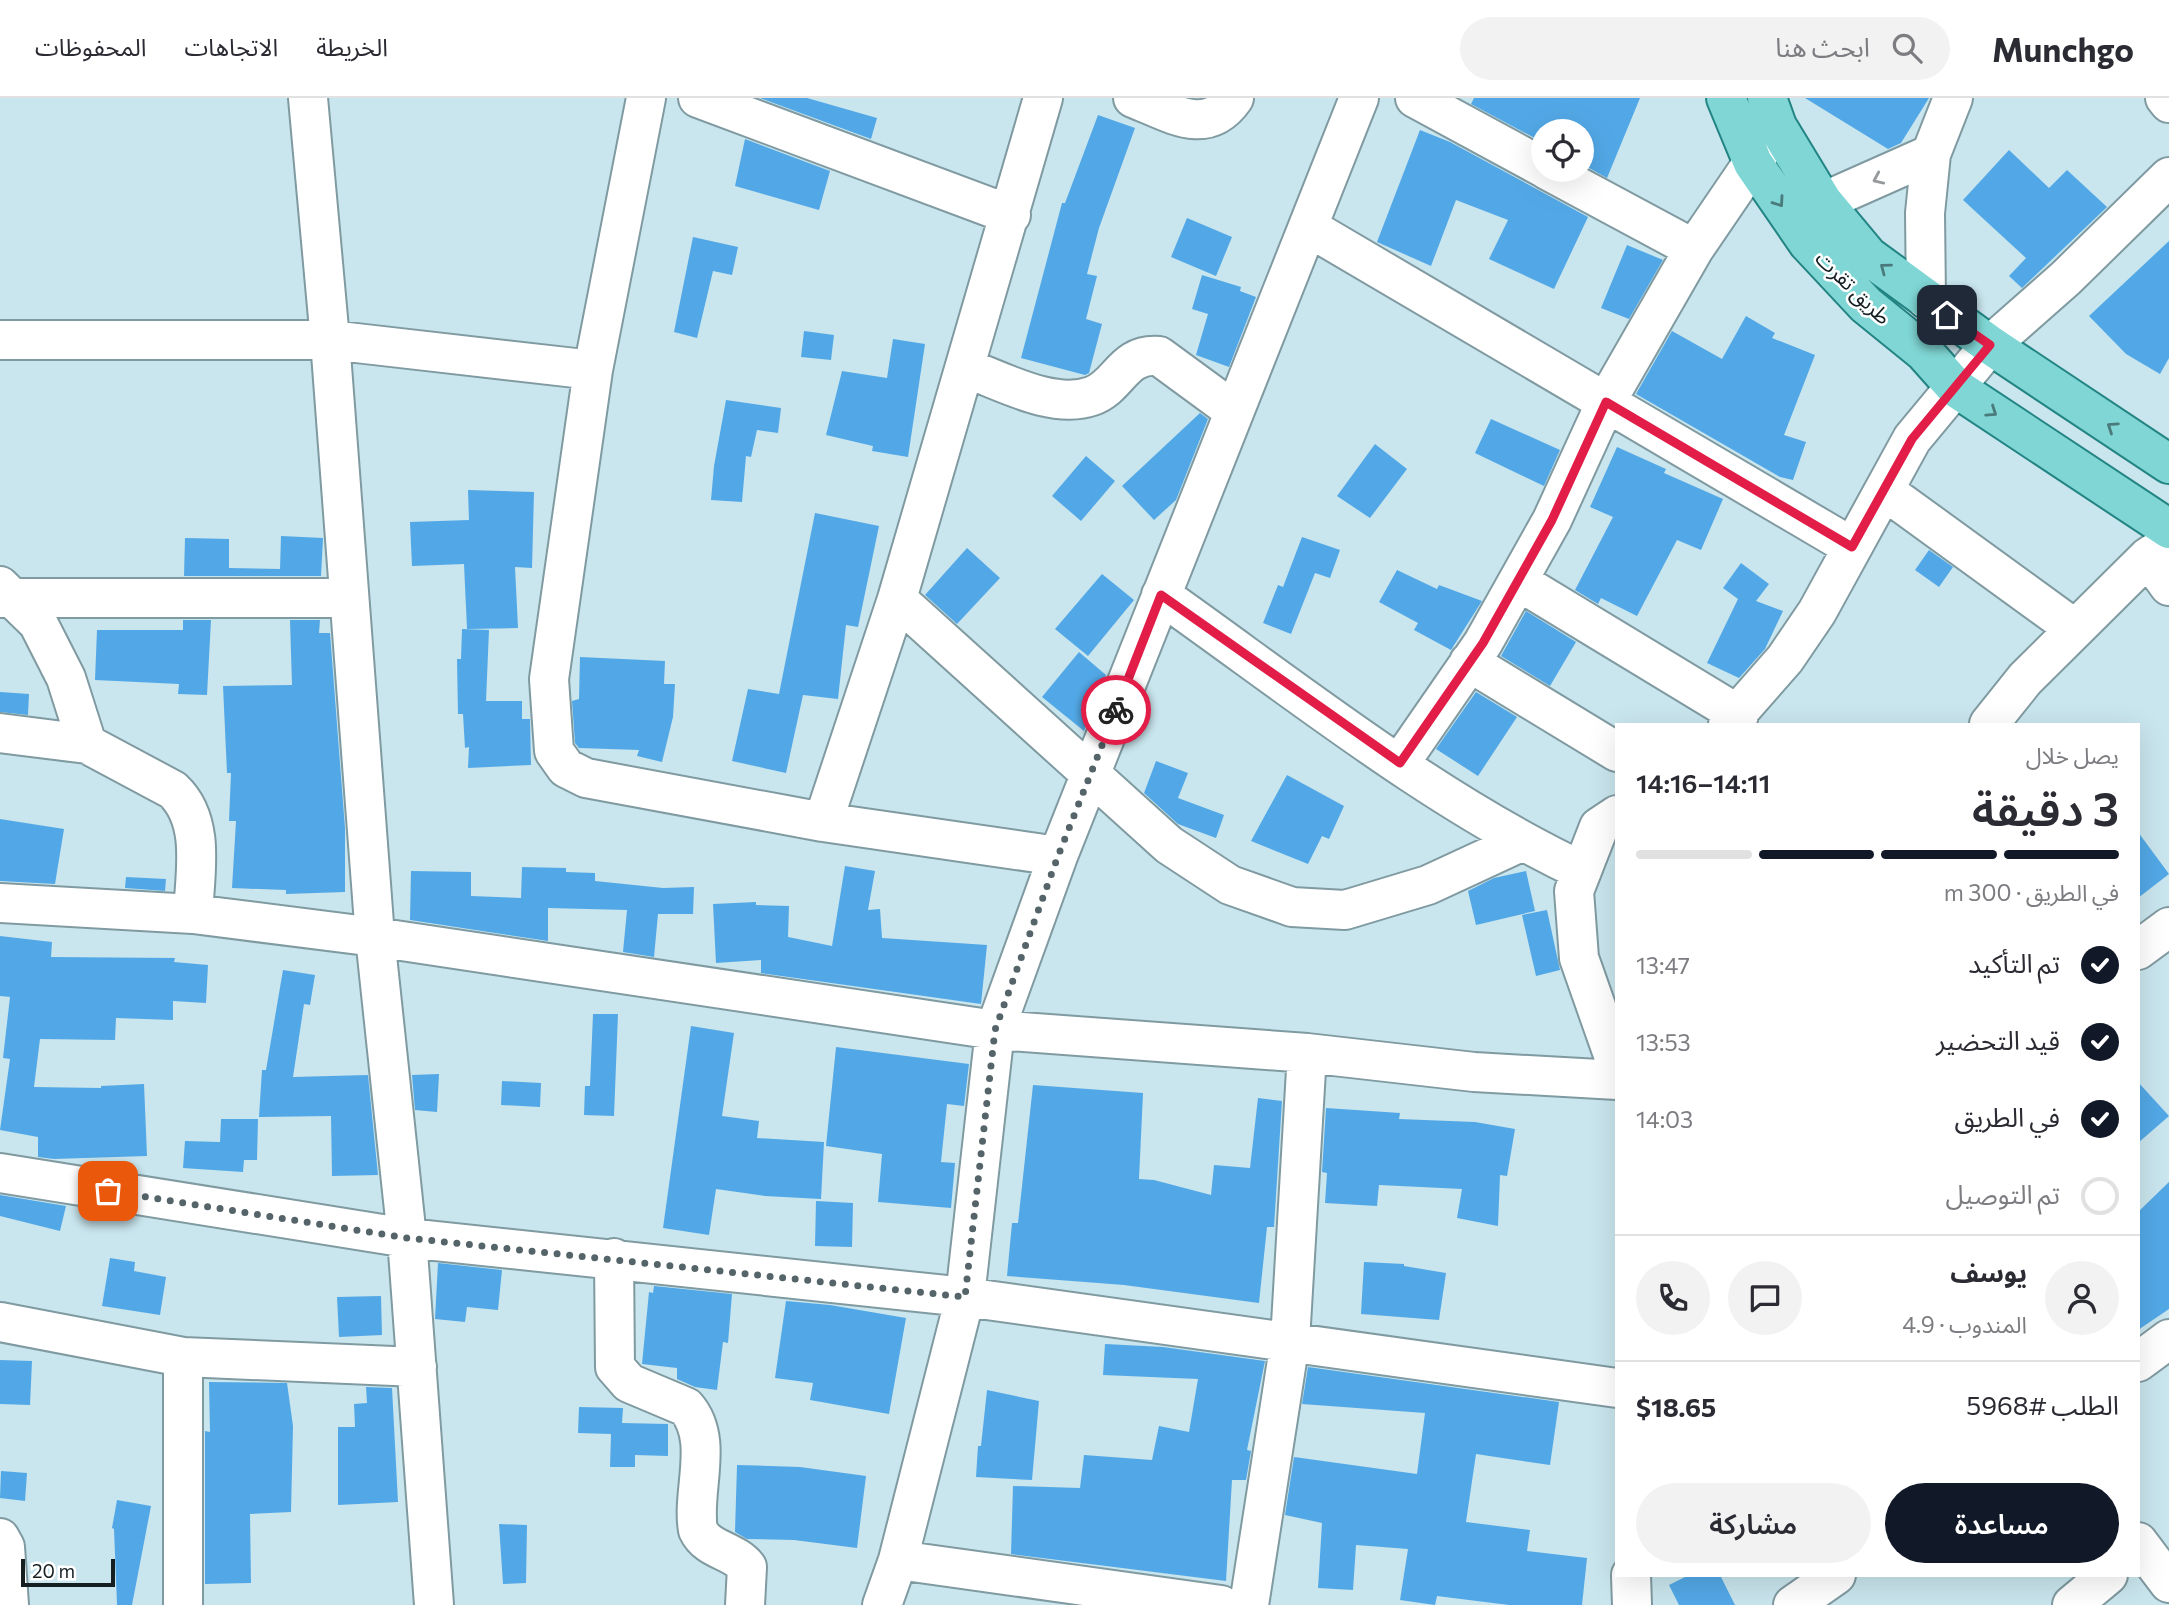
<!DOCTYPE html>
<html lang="ar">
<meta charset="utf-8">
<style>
body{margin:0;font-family:Commissioner,"Noto Sans Arabic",sans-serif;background:#f2f2f3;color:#2b2b33;direction:rtl;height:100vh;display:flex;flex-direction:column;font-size:26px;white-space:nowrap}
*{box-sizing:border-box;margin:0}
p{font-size:23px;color:#7c7c81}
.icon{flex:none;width:38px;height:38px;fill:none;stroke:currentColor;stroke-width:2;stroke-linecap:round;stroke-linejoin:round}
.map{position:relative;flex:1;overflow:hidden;direction:ltr}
.drawer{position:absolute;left:1615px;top:625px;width:525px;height:854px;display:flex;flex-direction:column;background:#fff;border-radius:0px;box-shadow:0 7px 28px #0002;direction:rtl}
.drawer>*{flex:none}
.fabs{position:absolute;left:1531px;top:21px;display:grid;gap:14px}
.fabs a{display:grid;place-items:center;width:63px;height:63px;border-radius:50%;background:#fff;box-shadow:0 7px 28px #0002;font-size:35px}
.scale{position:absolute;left:21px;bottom:18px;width:94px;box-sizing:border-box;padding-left:7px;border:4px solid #151f22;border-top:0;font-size:19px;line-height:24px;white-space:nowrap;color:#151f22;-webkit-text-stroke:5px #fff;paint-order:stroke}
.pin{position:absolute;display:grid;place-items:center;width:60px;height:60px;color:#fff;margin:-30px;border-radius:14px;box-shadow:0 4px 10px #0006}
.courier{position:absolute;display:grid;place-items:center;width:70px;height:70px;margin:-35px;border:5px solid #e11d48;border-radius:50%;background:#fff;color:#222;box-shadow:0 2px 9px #0007}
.summary em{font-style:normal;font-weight:600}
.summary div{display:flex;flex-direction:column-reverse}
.summary{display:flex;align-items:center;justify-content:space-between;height:119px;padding:0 21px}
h1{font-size:46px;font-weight:600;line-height:52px}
.bar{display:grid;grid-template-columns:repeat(4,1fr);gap:10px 7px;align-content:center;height:84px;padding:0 21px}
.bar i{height:9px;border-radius:5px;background:#e1e1e2}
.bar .active{background:#111827}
.bar p{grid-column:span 4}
.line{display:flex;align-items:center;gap:18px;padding:0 21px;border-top:2px solid #e1e1e2}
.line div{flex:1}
.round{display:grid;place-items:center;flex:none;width:74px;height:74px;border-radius:37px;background:#f2f2f3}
ol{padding:0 21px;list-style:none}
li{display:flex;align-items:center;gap:21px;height:77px}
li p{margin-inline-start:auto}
li .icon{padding:7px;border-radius:50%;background:#111827;color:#fff;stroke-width:4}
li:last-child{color:#7c7c81}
li i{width:38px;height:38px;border:4px solid #e1e1e2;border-radius:50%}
.button{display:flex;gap:14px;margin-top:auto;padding:14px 21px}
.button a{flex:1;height:80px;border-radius:42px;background:#111827;color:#fff;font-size:28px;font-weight:600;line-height:80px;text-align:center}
.button a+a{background:#f2f2f3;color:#2b2b33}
header{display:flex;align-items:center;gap:42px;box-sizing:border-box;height:98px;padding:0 35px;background:#fff;border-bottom:2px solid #e1e1e2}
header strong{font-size:33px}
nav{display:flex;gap:38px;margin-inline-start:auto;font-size:24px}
.search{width:490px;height:63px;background:#f2f2f3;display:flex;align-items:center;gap:18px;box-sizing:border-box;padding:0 24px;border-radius:38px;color:#7c7c81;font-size:26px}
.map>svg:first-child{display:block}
.building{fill:#52a8e6}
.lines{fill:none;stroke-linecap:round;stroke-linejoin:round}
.street-casing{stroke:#809aa1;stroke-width:42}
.primary-casing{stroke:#238484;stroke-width:42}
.street{stroke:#fff;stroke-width:38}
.primary{stroke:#7fd6d4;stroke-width:38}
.oneway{stroke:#969a9c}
.oneway2{stroke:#4a7a7b}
.done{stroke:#546469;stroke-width:7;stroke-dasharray:0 12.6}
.route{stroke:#e11d48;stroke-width:9}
.labels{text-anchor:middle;stroke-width:5;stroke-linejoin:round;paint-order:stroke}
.street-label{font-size:21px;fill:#151f22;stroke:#fff}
</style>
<header>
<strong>Munchgo</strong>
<div class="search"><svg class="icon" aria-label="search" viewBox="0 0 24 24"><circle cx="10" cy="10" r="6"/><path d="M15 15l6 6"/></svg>ابحث هنا</div>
<nav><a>الخريطة</a><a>الاتجاهات</a><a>المحفوظات</a></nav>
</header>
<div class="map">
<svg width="2169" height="1507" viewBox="0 0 2169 1507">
<rect width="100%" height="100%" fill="#c9e5ed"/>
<path class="building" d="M760 0H807L877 20 871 41Z
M1474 0H1640L1607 80 1582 66V33H1544V45L1471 6Z
M1805 0H1929L1901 45 1888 51Z
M1098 17 1135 30 1099 130 1087 176 1097 178 1086 221 1102 226 1089 275 1085 277 1021 260 1062 105H1065Z
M1420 32 1450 44 1588 119 1554 191 1489 161 1508 122 1456 102 1431 168 1377 144Z
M745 41 830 73 819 112 735 88Z
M2009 52 2049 90 2067 72 2107 109 2022 190 2009 178 2026 160 1963 102Z
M1187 120 1232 139 1216 178 1171 159Z
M693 139 738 149 732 177 713 173 697 240 674 234Z
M2169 143V260L2160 276 2126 256 2089 218Z
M1627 147 1663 162 1629 221 1601 210Z
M1202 177 1241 189 1240 193 1256 199 1229 269 1196 257 1208 216 1192 211Z
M1746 218 1775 235 1772 240 1815 257 1784 337 1806 344 1793 382 1780 379 1636 296 1672 233 1722 261Z
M804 233 834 237 831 262 801 259Z
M893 241 925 246 908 359 872 353 873 348 826 337 842 273 887 280Z
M726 302 781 310 778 335 757 332 751 359 746 358 742 404 711 402 714 368Z
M1200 315 1208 321 1176 402 1154 422 1122 388Z
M1491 321 1560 352 1544 388 1475 355Z
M1375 346 1407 371 1370 420 1337 398Z
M1617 349 1666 371 1664 375 1723 401 1701 452 1677 442 1637 518 1601 500 1598 506 1575 492 1613 419 1590 409Z
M1086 358 1115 383 1081 423 1052 398Z
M468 392 534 394 532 470 515 469 518 530 467 531 464 466 412 468 410 424 469 422Z
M815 415 879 428 858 529 846 527 838 601 803 597 786 675 732 663 748 591 779 596Z
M281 438 323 440 321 478H184L185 440 229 441V470L280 471Z
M1302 439 1340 452 1330 480 1315 475 1291 536 1263 525 1278 487 1283 489Z
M967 450 1000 480 957 526 925 497Z
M1929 452 1953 469 1939 489 1915 472Z
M1741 465 1769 486 1756 503 1783 513 1765 551 1739 580 1707 565 1738 501 1723 490Z
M1397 472 1437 491 1439 487 1482 503 1451 552 1414 532 1418 525 1379 504Z
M1102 476 1134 502 1088 558 1055 531Z
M1526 513 1576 544 1550 588 1501 558Z
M183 522H211L207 597 178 596 179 586 95 582 97 532H183Z
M290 522H320L319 535H330L345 730V794L286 796V792L232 790 236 723H229L231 675H227L223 588 292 587Z
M462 531 489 532 486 603H522V621H530L531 667 468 670 469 649 465 650 463 616H458L457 561H461Z
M1079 554 1106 577 1084 633 1042 599Z
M580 559 665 563 664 586H675L673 619 662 664 637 658 639 652 579 650 575 645 572 603 579 601Z
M0 594 29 596 28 617 0 614Z
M1476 594 1517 619 1478 678 1436 651Z
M1156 663 1188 675 1178 700 1224 717 1216 740 1178 726 1144 695Z
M1287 677 1344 708 1329 741 1322 738 1308 766 1251 743Z
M0 721 64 731 55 786 0 783Z
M2138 734 2169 776 2138 800Z
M845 768 875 773 868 812 880 811 882 840 987 847 981 906 761 875V862L716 865 713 806 756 804V807L789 808 788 839 832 848Z
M522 769 566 770V774L595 775V783L663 790 694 789 693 816H658L654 859 623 854 627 812 548 810V843L410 822 411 773 471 774V798L521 800Z
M1526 773 1535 813 1476 827 1468 793 1494 780Z
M126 779 166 781 165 793 125 790Z
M1547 812 1560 872 1536 878 1522 817Z
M0 838 52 844 51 859 175 860 174 864 208 867 206 905 173 903V922L116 920 115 942 40 941 34 989 101 990V988L144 986 147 1058 54 1061 38 1059V1039L0 1032 10 961 3 960 10 899 0 898Z
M283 872 315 877 310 907 304 906 293 979 368 977 378 1077 332 1078 331 1018 259 1019 262 972H266Z
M593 916H618L614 1018 584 1017 585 988H590Z
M691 928 734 935 722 1018 759 1023 757 1040 824 1044 821 1101 765 1098 716 1091 709 1137 663 1130Z
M836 949 969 966 964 1008 947 1006 941 1064 955 1065 951 1110 878 1104 882 1056 826 1048Z
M439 976 437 1014 415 1012 412 977Z
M502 983 541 985 540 1009 501 1007Z
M2138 984 2169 1018 2138 1045Z
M1033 987 1143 995 1139 1081 1154 1082 1211 1097 1214 1067 1250 1070 1258 1000 1282 1003 1274 1129H1267L1259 1205 1124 1187 1007 1178 1012 1125H1018Z
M1326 1010 1400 1015 1399 1021 1475 1024 1515 1031 1507 1078 1500 1077 1498 1128 1457 1120 1462 1091 1379 1087 1377 1108 1325 1105 1327 1075 1322 1074Z
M221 1021H258L257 1062H244L243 1074 183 1070 185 1043 220 1044Z
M2169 1084V1211L2138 1232V1114Z
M0 1097 66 1108 60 1133 0 1118Z
M816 1103 853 1105 852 1149 815 1148Z
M110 1160 135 1164 134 1173 166 1179 160 1217 102 1208Z
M1364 1164 1404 1166V1168L1446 1175 1439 1222 1361 1216Z
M438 1165 502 1172 498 1212 467 1209 465 1224 435 1221Z
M654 1188 732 1196 728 1245 723 1244 717 1292 695 1289 677 1281V1270L642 1266 649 1194 653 1195Z
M381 1198 382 1237 339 1239 337 1199Z
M786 1203 830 1207 906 1220 889 1316 810 1302 813 1285 775 1280Z
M1105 1246 1163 1249 1265 1263 1247 1352 1251 1353 1246 1382H1232L1226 1483 1011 1456 1013 1388 1080 1390 1084 1357 1152 1362 1159 1328 1189 1334 1198 1281 1103 1277Z
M0 1262 32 1263 30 1307 0 1306Z
M1308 1269 1559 1304 1550 1367 1476 1356 1466 1424 1530 1432 1527 1453 1587 1460 1582 1507H1509L1437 1498 1435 1507 1400 1502 1408 1451 1356 1447 1353 1492 1318 1490 1322 1425 1285 1417 1294 1359 1417 1376 1425 1315 1302 1306Z
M209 1284 287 1285 293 1328 291 1414 250 1416 251 1485 205 1486V1333L210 1334Z
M366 1289 392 1290 398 1404 338 1407V1329H355L354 1306 367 1305Z
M987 1292 1039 1303 1032 1382 976 1379 978 1348H981Z
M579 1309 623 1310 622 1325 668 1326V1358L635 1357V1369H610L611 1336 578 1335Z
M737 1367 800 1369 866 1378 857 1450 794 1442 747 1441 735 1434Z
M1 1373 27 1375 25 1403 0 1400Z
M117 1402 151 1408 132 1507H117L114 1431 112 1430Z
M499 1426 527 1427 526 1485 503 1486Z
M1689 1477H1720L1735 1507H1679L1669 1487Z"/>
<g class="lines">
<defs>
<path id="street" d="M308 0 330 242 375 839 407 1140 434 1507
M646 0 593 272 549 581 554 653 566 670 586 680 823 724 1058 758
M698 0 1011 117
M1133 0C1170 14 1206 40 1234 0
M1415 0 1544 70
M2165 0 2169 5
M1547 72 1694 151
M1823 104 1931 56
M1308 129 1852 449
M1926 201 1925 115 1931 56 1953 0
M0 242H330L593 272
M966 270C1002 283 1053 312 1092 298 1120 288 1122 255 1159 258L1234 313
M1885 393 2075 531
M2148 459 2169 488
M1518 483 1739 617
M0 488 38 525 66 580 87 646 173 692C206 723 195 775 193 816
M1161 497C1294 591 1435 704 1582 773
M0 500H347
M897 501 1169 747 1230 787 1292 809 1345 812 1428 787 1521 744
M1469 564 1617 654
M1728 626 1785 561 1817 514 1912 341 1990 247 2066 180 2169 79
M1989 626 2025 581 2148 459 2169 445
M0 635 87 646
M1400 665 1483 545 1552 422 1606 304 1694 151 1771 38
M1617 717 1599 729 1574 793 1579 860 1617 968
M823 724 897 501 1043 0
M0 805 193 816 375 839 995 932 1307 955 1474 974 1617 982
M2138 852 2169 829
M0 1075 407 1140 965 1199 1617 1290
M614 1160 615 1269 629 1285 686 1309C715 1342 691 1393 698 1432 708 1453 734 1452 747 1469L745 1507
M0 1224 183 1259
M2138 1264 2169 1241
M0 1440 5 1449 9 1507
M2138 1444 2169 1485
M898 1462 1221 1507
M1631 1477 1632 1507
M183 1507V1259L417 1269
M882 1507 898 1462 965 1199 995 932 1058 758 1359 0
M1249 1507 1290 1243 1307 955
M1793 1507 1836 1477
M2072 1507 2108 1477"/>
<path id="primary" d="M1726 0 1753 65 1808 145 1866 207 1924 254 1956 290 2169 431
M1767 0 1777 28 1823 104 1868 158 1990 247 2169 366"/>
</defs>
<use href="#street" class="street-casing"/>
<use href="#primary" class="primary-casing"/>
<use href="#street" class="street"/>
<use href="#primary" class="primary"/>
</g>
<defs><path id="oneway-chevron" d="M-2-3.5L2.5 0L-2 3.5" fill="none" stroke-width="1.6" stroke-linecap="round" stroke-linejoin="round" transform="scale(1.75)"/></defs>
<use class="oneway" href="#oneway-chevron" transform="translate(1878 81) rotate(156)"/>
<g class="oneway2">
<use href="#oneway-chevron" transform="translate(1779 104) rotate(55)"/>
<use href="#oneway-chevron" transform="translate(1885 170) rotate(-143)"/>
<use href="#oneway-chevron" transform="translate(1992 314) rotate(34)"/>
<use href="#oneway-chevron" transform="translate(2112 329) rotate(-146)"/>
</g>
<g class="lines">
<path class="done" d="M108 1093 407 1140 965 1199 995 932 1058 758 1116 612"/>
<path class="route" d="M1116 612 1161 497 1400 665 1483 545 1552 422 1606 304 1852 449 1912 341 1990 247 1947 217"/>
</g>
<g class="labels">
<g class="street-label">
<text transform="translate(1853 190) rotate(44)" y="7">طريق تقرت</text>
</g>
</g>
</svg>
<div class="fabs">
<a><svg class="icon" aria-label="locate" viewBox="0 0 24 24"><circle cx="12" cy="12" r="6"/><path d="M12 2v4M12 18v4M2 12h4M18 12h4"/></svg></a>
</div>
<div class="scale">20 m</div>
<div class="pin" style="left:108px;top:1093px;background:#ea580c"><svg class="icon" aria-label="bag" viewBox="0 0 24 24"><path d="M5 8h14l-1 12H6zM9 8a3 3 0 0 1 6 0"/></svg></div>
<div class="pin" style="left:1947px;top:217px;background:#1f2937"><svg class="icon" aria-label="home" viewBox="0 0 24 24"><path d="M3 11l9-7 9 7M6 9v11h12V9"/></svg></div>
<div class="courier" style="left:1116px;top:612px"><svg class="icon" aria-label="bike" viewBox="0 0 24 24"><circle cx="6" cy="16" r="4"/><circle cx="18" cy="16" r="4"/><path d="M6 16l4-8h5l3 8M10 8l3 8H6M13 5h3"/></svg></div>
<section class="drawer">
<div class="summary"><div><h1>3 دقيقة</h1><p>يصل خلال</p></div><em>14:11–14:16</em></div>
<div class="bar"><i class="active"></i><i class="active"></i><i class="active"></i><i></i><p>في الطريق · 300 m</p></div>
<ol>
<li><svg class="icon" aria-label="check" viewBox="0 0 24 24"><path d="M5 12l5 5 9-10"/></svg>تم التأكيد<p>13:47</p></li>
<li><svg class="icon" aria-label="check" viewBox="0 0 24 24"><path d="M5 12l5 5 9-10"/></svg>قيد التحضير<p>13:53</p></li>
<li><svg class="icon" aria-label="check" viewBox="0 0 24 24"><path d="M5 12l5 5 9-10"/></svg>في الطريق<p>14:03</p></li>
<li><i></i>تم التوصيل</li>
</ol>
<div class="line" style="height:126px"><a class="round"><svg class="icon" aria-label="person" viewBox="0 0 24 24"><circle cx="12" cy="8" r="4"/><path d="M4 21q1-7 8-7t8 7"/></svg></a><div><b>يوسف</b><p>المندوب · 4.9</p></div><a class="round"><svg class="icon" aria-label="chat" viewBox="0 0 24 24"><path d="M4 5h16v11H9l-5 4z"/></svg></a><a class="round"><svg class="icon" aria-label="phone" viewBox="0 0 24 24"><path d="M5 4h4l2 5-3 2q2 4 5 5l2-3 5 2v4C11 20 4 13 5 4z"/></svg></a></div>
<div class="line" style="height:91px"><div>الطلب #5968</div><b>$18.65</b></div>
<div class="button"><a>مساعدة</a><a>مشاركة</a></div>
</section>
</div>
